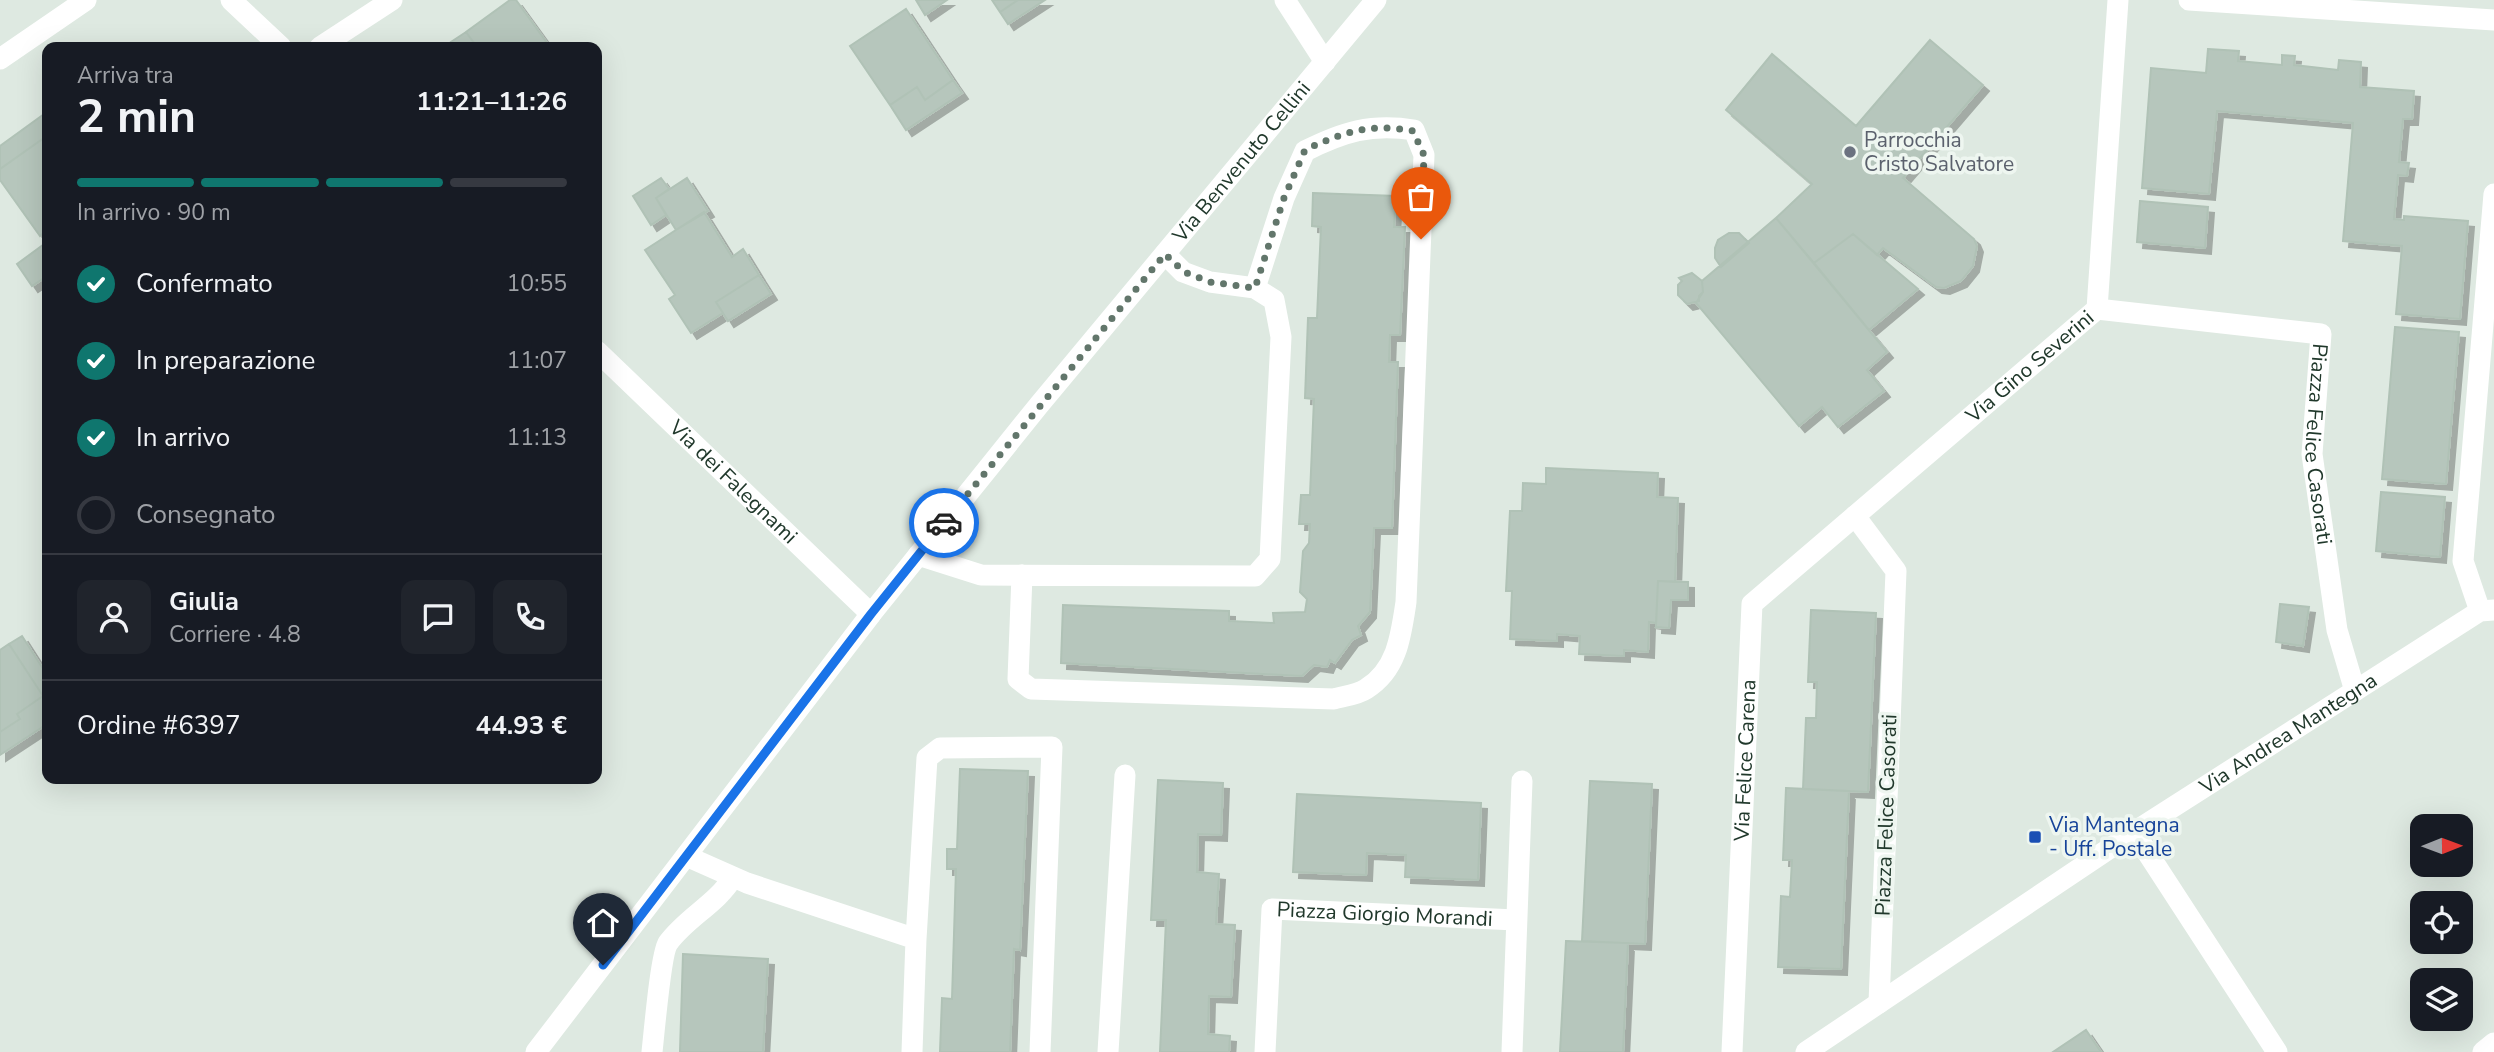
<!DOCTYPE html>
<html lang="it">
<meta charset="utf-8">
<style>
body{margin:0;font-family:"Nunito Sans",sans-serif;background:#20242c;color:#f1f3f6;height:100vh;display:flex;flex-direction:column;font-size:26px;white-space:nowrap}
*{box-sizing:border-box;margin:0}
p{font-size:23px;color:#9ea1a6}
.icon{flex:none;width:38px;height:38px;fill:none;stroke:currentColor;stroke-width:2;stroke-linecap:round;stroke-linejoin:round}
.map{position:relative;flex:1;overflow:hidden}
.panel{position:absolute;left:42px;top:42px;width:560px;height:742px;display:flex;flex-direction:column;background:#171b24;border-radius:14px;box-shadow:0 7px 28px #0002}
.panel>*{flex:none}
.needle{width:46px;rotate:89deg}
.buttons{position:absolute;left:2410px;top:814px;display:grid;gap:14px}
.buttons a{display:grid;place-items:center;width:63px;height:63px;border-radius:14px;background:#171b24;box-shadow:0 7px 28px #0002;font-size:35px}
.pin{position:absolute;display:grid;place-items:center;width:60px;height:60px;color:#fff;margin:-72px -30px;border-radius:50% 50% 50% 0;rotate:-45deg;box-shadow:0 0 7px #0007}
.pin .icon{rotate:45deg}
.courier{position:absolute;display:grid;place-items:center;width:70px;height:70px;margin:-35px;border:5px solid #1a73e8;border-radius:50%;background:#fff;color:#222;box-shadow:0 2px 9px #0007}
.headline em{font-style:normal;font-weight:700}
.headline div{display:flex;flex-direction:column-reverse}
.headline{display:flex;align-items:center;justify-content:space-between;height:119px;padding:0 35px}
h1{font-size:46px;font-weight:700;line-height:52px}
.bar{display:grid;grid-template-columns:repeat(4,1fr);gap:10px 7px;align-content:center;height:84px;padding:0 35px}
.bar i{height:9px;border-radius:5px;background:#363941}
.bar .current{background:#0f766e}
.bar p{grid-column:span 4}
.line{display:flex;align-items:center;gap:18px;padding:0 35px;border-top:2px solid #363941}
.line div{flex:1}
.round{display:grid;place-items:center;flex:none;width:74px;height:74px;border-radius:14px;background:#20242c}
ol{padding:0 35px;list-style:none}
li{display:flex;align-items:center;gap:21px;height:77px}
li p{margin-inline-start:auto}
li .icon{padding:7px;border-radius:50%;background:#0f766e;color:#fff;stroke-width:4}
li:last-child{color:#9ea1a6}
li i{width:38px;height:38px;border:4px solid #363941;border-radius:50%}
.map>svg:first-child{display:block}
.building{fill:#b6c6bc;stroke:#b0c2b6;stroke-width:2;filter:url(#shadow)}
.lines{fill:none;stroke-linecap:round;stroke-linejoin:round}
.service{stroke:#fff;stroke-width:21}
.minor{stroke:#fff;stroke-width:21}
.done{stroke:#62766b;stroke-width:7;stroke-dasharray:0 12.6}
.route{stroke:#1a73e8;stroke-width:9}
.worship-dot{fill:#6b7280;stroke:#eef6f0;stroke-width:2.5}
.transit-dot{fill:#1a4fb4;stroke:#eef6f0;stroke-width:2.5}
.labels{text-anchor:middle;stroke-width:7;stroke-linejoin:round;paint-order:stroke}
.worship-label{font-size:21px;fill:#5b616d;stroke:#eef6f0;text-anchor:start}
.street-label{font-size:21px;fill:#20382b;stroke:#eef6f0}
.transit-label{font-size:21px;fill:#164399;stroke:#eef6f0;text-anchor:start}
</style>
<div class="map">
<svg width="2494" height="1052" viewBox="0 0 2494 1052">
<defs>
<filter id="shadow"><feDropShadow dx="6" dy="6" stdDeviation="0" flood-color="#0004"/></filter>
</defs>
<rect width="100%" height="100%" fill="#dee9e1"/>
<path class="building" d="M510 0H516L550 47H477L466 32Z
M916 0H947L925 15Z
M992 0H1018L1000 12Z
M1018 0H1045L1008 24 1000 12Z
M906 9 953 80 925 100 917 87 890 105 850 46Z
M466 32 477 47H455L451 42Z
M1930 40 1983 85 1903 178 1974 239 1977 246 1973 266 1961 281 1944 288 1936 287 1883 248 1877 255 1853 234 1814 263 1776 218 1812 184 1726 110 1772 54 1856 126Z
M2208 49 2239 51 2238 61 2282 65V55L2295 56 2294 65 2338 70 2339 60 2361 62 2360 87 2414 91 2412 119H2403L2399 162 2409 163 2407 176 2398 175 2394 219 2404 220V216L2468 221 2460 319 2396 314 2402 246 2343 241 2353 123 2217 111 2209 194 2142 188 2151 68 2206 73Z
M953 80 962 93 906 130 890 105 917 87 925 100Z
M47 112V143L44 138 0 169V146Z
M44 138 47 143V230L40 236 0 180V169Z
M661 178 669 189 656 198 666 215 651 225 633 196Z
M687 178 708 211 676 230 656 198Z
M1313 193 1396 196 1394 227H1405L1400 335H1390L1389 362H1398L1392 528H1374L1370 612 1358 626 1361 635 1352 640 1335 663 1330 660 1327 667 1314 665 1302 676 1061 663 1063 605 1229 611V621L1274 623 1273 613 1305 612 1307 599 1300 592 1303 551 1309 543 1310 524H1299L1301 495H1310L1314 399 1305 398 1308 318H1317L1321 227 1312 226Z
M2140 201 2208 207 2205 248 2137 242Z
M704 212 732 257 743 249 759 275 716 302 723 313 691 333 669 299 675 295 645 250Z
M1776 218 1887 352 1867 370 1884 391 1838 427 1822 407 1799 426 1696 303 1703 292 1702 281Z
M1729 233H1739L1749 243 1721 267 1715 258V248L1718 240Z
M1853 234 1918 289 1869 330 1814 263Z
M47 242V276L32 286 17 264Z
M1692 273 1702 281 1703 292 1699 296V301L1687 304 1678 295V285L1682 281 1679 278Z
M759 275 771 294 728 321 716 302Z
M2395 327 2459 332 2446 484 2382 479Z
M1546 468 1658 473 1657 497 1678 498 1675 582 1658 581 1656 623 1649 622 1648 652 1624 650V656L1579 654 1580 636 1557 634V641L1510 639 1512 591H1506L1510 511H1522L1523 483 1546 484Z
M2381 492 2445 497 2440 557 2376 551Z
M1658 581 1688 582V600H1671L1669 628 1656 627Z
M2280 604 2309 607 2303 646 2276 642Z
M1811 610 1876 613 1868 792 1803 789 1806 718H1816L1817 682H1808Z
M22 636 47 675V724L0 755V732L20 719 17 714 43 696 9 644Z
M9 644 43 696 17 714 20 719 0 732V650Z
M960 769 1028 771 1020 950 1014 949 1010 1052H940L942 998 952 999 956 869H947V849H957Z
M1158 780 1223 783 1221 835 1198 834 1197 872 1219 874 1216 924 1235 925 1231 997 1209 996 1208 1034 1230 1036 1229 1052H1160L1166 920H1151Z
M1590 781 1652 784 1645 944 1582 941Z
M1786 788 1849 791 1841 969 1778 967 1781 896 1790 897 1792 860H1783Z
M1297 794 1481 803 1478 880 1405 877 1406 855 1367 853 1366 875 1293 872Z
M1566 941 1628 943 1623 1052H1560Z
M683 954 768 959 763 1052H680Z
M2086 1030 2101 1052H2053Z"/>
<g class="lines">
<path class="service" d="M918 555 981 575 1255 576 1270 559 1281 337 1274 300 1255 288 1210 282 1183 272 1165 254
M1022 575 1018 679 1031 689 1334 699C1344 696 1357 695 1366 689 1397 670 1401 636 1406 602L1424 155 1414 130C1371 123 1343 132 1305 151L1284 198 1255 288
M2134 832 2277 1052
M686 856 747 883 916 939 912 1052
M916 939 927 758 940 748 1052 747 1040 1052
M652 1052C654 1034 661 953 668 943 687 917 717 904 733 877
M1108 1052 1125 775"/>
<g class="minor">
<path d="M231 0 281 47"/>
<path d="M1285 0 1325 62"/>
<path d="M2189 0 2494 20"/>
<path d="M320 47 392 0"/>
<path d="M0 59 86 0"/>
<path id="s1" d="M2097 309 2321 334 2312 454 2337 630 2355 691"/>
<path id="s2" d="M597 351 871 614"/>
<path d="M1855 516 1896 571 1879 1003"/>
<path d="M2480 611 2463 561 2494 194"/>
<path id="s3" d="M536 1052 871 614 1039 405 1376 0"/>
<path id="s4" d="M1265 1052 1272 909 1516 920"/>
<path d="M1512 1052 1522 781"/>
<path id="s5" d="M1732 1052 1752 604 2097 309 2118 0"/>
<path id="s6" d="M1806 1052 2134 832 2480 611 2494 610"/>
<path d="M2483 1052 2494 1043"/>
</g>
</g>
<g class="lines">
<path class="done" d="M944 523 1165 254 1184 272 1210 282 1255 288 1284 198 1305 150C1343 132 1370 123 1413 131L1424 155 1421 239"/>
<path class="route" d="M603 965 871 614 944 523"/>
</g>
<circle class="worship-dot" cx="1850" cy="152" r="7"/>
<rect class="transit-dot" x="2028" y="830" width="14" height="14" rx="3.5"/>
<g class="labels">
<g class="worship-label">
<text x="1864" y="147">Parrocchia<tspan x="1864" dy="24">Cristo Salvatore</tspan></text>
</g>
<g class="street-label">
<text dy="7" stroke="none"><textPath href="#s3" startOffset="1136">Via Benvenuto Cellini</textPath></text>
<text dy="7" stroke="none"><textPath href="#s5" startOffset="814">Via Gino Severini</textPath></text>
<text dy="7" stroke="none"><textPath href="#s1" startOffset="336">Piazza Felice Casorati</textPath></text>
<text dy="7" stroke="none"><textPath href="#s2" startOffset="189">Via dei Falegnami</textPath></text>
<text dy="7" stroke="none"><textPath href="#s6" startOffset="578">Via Andrea Mantegna</textPath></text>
<text dy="7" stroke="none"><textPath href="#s5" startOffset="292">Via Felice Carena</textPath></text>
<text transform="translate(1886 815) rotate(-88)" y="7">Piazza Felice Casorati</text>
<text dy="7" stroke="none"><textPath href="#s4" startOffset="256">Piazza Giorgio Morandi</textPath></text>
</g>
<g class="transit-label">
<text x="2049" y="832">Via Mantegna<tspan x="2049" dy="24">- Uff. Postale</tspan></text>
</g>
</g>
</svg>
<div class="buttons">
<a><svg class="needle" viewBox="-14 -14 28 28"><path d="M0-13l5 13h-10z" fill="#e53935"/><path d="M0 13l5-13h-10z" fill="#9ea1a6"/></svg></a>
<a><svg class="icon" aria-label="locate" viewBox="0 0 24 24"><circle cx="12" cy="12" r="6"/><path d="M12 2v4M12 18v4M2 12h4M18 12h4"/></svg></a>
<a><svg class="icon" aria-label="layers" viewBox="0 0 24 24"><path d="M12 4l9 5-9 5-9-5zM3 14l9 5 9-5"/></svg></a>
</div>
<div class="pin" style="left:1421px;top:239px;background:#ea580c"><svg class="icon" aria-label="bag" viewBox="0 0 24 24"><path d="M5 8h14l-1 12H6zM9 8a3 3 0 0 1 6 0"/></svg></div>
<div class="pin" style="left:603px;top:965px;background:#1f2937"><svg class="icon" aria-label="home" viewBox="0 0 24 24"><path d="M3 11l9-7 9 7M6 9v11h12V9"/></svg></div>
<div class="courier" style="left:944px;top:523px"><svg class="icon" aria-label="car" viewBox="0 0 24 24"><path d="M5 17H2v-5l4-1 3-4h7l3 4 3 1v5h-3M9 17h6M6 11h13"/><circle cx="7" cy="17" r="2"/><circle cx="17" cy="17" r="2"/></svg></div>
<section class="panel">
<div class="headline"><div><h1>2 min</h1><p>Arriva tra</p></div><em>11:21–11:26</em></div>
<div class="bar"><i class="current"></i><i class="current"></i><i class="current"></i><i></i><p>In arrivo · 90 m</p></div>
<ol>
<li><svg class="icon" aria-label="check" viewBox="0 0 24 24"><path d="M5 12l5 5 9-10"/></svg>Confermato<p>10:55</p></li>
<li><svg class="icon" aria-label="check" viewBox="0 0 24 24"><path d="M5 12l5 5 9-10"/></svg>In preparazione<p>11:07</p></li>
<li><svg class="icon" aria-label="check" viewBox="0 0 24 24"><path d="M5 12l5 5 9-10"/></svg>In arrivo<p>11:13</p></li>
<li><i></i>Consegnato</li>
</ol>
<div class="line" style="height:126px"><a class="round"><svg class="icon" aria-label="person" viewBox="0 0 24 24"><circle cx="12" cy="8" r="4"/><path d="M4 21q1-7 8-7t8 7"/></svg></a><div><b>Giulia</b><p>Corriere · 4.8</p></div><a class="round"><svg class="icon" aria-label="chat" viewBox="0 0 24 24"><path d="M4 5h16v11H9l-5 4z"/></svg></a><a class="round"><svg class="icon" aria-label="phone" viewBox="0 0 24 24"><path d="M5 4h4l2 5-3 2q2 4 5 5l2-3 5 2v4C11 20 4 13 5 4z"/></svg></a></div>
<div class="line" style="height:91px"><div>Ordine #6397</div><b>44.93 €</b></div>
</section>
</div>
